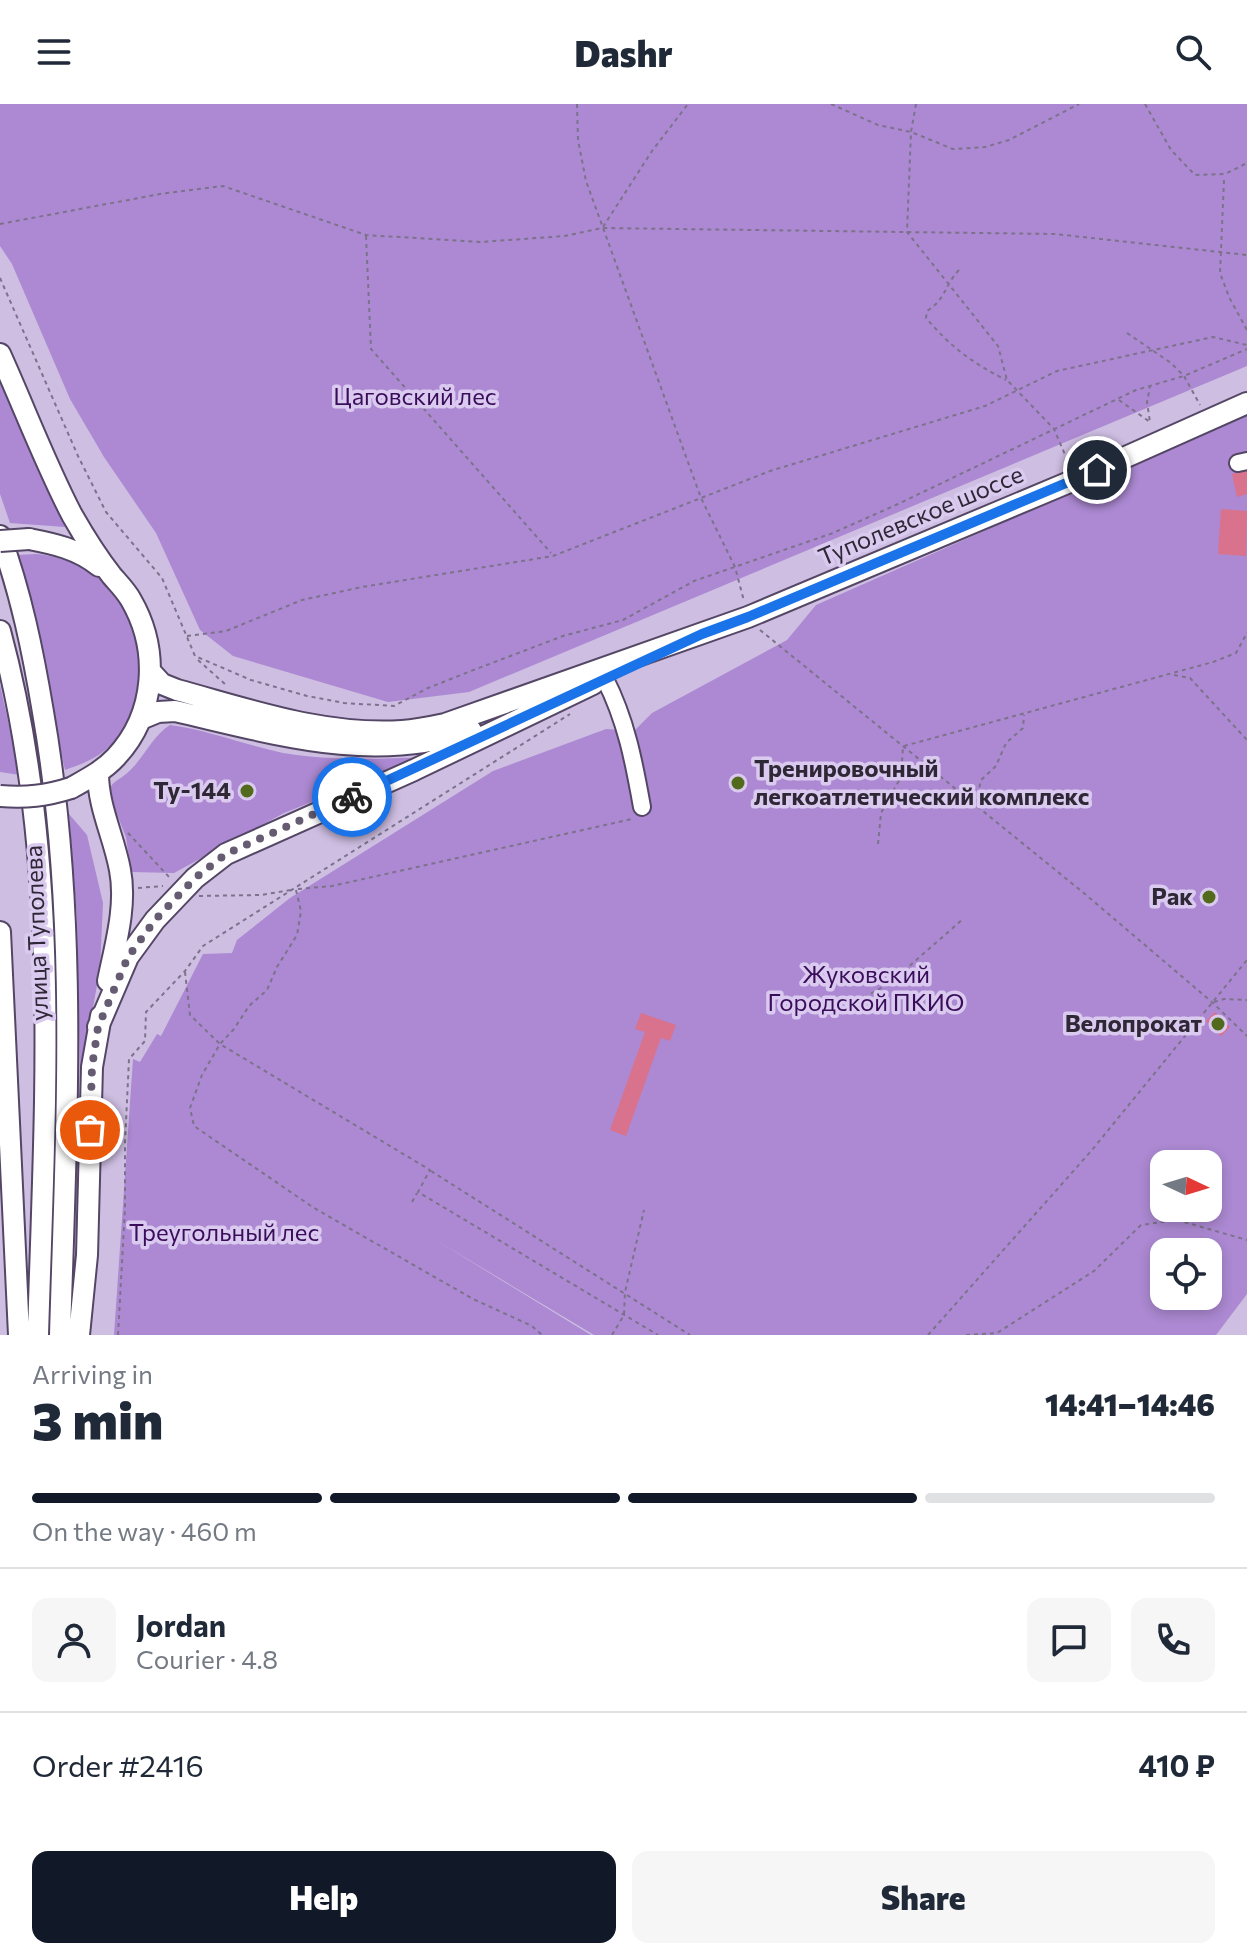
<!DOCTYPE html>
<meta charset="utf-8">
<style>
body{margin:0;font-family:Commissioner,sans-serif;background:#f6f6f7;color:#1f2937;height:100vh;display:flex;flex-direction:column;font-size:30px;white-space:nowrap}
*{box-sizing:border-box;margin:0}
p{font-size:26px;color:#747a83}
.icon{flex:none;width:44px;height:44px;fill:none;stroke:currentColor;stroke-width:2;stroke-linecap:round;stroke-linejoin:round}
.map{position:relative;height:1231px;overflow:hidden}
.details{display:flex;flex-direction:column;background:#fff;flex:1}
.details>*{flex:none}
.needle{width:52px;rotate:94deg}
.buttons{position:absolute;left:1150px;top:1046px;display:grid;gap:16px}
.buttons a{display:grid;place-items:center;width:72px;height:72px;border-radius:16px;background:#fff;box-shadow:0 4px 12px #0003;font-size:40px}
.pin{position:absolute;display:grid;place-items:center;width:68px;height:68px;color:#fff;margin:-34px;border:4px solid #fff;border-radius:50%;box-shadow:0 2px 8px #0007}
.courier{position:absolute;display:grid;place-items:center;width:80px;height:80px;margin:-40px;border:6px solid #1a73e8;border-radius:50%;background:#fff;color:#222;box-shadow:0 2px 10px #0007}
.headline em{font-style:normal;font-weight:800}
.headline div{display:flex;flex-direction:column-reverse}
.headline{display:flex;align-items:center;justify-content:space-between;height:136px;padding:0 32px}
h1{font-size:52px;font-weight:800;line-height:60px}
.bar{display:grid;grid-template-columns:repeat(4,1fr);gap:12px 8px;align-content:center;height:96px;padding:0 32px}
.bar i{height:10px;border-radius:6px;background:#e0e1e3}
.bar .on{background:#111827}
.bar p{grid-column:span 4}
.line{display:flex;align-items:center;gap:20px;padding:0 32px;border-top:2px solid #e0e1e3}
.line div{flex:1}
.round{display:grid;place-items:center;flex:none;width:84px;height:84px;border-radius:16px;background:#f6f6f7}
.cta{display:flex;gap:16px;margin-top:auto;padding:16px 32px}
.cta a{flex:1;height:92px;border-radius:16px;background:#111827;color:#fff;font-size:32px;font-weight:800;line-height:92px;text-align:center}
.cta a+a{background:#f6f6f7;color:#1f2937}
header{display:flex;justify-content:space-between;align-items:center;height:104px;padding:0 32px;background:#fff;font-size:36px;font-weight:800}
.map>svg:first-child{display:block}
.green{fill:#ac89d2;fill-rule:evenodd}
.building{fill:#d9728c}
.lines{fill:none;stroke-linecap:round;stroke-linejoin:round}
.minor-casing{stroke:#544665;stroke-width:20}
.major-casing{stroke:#544665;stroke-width:24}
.path{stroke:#7d728b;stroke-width:2;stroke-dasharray:4 4;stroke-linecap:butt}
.minor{stroke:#fff;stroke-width:16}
.major{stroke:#fff;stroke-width:20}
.major-bridge-casing{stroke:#544665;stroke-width:24;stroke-linecap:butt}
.major-bridge{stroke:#fff;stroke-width:20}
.done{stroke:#665c72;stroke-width:8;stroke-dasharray:0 14.4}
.route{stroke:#1a73e8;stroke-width:10}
.poi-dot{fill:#516a1c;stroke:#dbcaef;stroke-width:3}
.labels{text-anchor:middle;stroke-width:7;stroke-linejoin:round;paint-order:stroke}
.park-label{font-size:24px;fill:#3a0d5b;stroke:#dbcaef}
.street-label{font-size:24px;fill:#2e2735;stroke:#dbcaef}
.poi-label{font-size:24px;font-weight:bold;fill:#2e2735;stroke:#dbcaef;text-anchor:end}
</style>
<header><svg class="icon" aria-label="menu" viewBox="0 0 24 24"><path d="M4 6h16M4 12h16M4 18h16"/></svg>Dashr<svg class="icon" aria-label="search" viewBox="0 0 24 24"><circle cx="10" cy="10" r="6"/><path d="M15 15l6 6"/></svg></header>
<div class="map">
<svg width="1247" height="1231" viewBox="0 0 1247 1231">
<rect width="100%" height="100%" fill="#cebee2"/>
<path class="green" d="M0 0H1247V262L469 588 388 598 233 552 200 526 156 429 104 353 70 295 12 160 0 142Z
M0 273 65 423 10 419 0 390Z
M1247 311V1190L1216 1231H594L434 1135 591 1231H114L133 955 140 958 157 930 161 932 203 850 232 849 237 836 290 794 493 667 606 625 634 627 652 609 787 536 816 501ZM1164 1060H1208V1104H1164ZM1164 1148H1208V1192H1164Z
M37 450C66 454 94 462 114 485 151 529 152 610 104 647 93 656 79 661 65 666L17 451Z
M0 581 20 671 0 668Z
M170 621C208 626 245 641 283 649 331 657 377 655 425 653L284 709 174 769 131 768 126 733 108 688C112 677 118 677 126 670 144 655 151 633 170 621Z
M69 710 87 731 103 799 100 864 80 978 77 815Z"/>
<path class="building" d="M1247 366V390L1237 393 1232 370Z
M1221 405 1247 407 1246 452 1218 450Z
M1215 908 1230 923 1221 932 1206 917Z
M641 909 676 921 670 937 661 934 626 1032 610 1026 645 928 635 925Z"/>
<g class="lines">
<defs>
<path id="minor" d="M1238 359 1247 357
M605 575C626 616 634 658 642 703"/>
<path id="major" d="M0 250C24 303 45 359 72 411 84 432 97 453 112 472 119 480 126 487 131 496 160 546 156 610 116 653 103 667 87 675 71 684
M0 432C21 489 33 548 43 608 79 814 66 1023 60 1231
M29 435C55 440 78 445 99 462
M0 527C62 756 45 996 38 1231
M151 568 162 580 177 586C251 606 324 632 402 627 416 626 431 623 445 620L748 513 1072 377 1247 299
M141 615 158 608 175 607C272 629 373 661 471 626
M98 669C98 703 114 733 120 766 127 802 115 842 108 877
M0 828 19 1231
M98 923 128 853 155 816 195 774 226 750 414 666 593 580
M79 1231 87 1151 92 963 101 912"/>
</defs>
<use href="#minor" class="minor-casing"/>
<use href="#major" class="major-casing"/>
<path class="path" d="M577 0 578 36 586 77 701 394 735 463 744 497
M831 0 878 21 911 28 953 45 985 43 1009 36 1079 0
M916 0 911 28 907 128 998 242 1007 276 1054 325 1069 360
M1145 0 1171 46 1195 71 1225 70 1247 59
M1224 76 1220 169 1229 193 1247 226
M0 120 160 90 223 82 366 131 480 138 565 132 602 124 1055 130 1247 151
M603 123 652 47 688 0
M366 132 371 245 551 449
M959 166C943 183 947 194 927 207L926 214C952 244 971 258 1006 276
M0 174 78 352 106 408 162 474 195 552 251 576 307 592 344 599 394 602 428 584 471 567 563 532 623 516 694 477 833 429 898 400 1136 286 1184 272 1247 245
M1127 229 1171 259 1184 272 1200 301
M1119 296 1150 318 1147 298 1150 283
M760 526 1085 790 1213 899 1247 932
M187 532 226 527 302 496 362 483 553 452 770 367 985 302 1057 267 1213 233 1247 241
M198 556 226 581
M1174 571 1190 574 1247 636
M904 642 1213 558 1236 549 1247 529
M976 699 981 676 996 662 1006 639 1023 624 1024 611
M128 729 170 774
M878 740 881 709 901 673 903 643
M138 784 163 782
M298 785 332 782 632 715
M296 786 301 807 297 831 277 863 267 886 249 902 234 925 220 940 202 971 190 1004 194 1022 314 1104 473 1195 532 1222 542 1231
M199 792 261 791 291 786
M185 868 190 911 220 940 430 1066 418 1088 658 1231
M1214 898 1224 895 1247 896
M843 905 890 879 963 815
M431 1067 690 1231
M412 1098 417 1089
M118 1231 125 1104V1039L129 955 145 937 146 908 185 867 203 842 570 610
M612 1231 624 1211 625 1188 644 1106
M928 1231 1092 1046 1247 856
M966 1231 997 1229 1094 1167 1141 1121 1177 1116 1247 1136"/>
<use href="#minor" class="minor"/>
<use href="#major" class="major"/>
<defs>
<path id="major-bridge" d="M0 437 29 435
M0 692C26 694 46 692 71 684"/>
</defs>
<use href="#major-bridge" class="major-bridge-casing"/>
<use href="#major-bridge" class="major-bridge"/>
</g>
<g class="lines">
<path class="done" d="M90 1026 92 963 98 923 128 853 155 816 195 774 226 750 352 693"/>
<path class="route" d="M352 693 702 530 748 513 1097 366"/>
</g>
<g class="poi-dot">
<circle cx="738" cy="679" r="8"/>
<circle cx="247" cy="687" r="8"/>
<circle cx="1209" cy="793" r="8"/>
<circle cx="1218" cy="920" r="8"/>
</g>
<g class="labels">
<g class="park-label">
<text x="415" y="301">Цаговский лес</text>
<text x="866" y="879">Жуковский<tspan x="866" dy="28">Городской ПКИО</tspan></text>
<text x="224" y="1137">Треугольный лес</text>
</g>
<g class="street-label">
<text transform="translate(921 412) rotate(-23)" y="8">Туполевское шоссе</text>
<text transform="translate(37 829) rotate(-92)" y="8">улица Туполева</text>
</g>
<g class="poi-label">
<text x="754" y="673" text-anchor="start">Тренировочный<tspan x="754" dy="28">легкоатлетический комплекс</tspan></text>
<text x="231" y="695">Ty-144</text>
<text x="1193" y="801">Рак</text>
<text x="1202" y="928">Велопрокат</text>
</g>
</g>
</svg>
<div class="buttons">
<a><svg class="needle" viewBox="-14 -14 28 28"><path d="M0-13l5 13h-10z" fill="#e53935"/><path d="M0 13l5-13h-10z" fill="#747a83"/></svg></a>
<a><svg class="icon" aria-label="locate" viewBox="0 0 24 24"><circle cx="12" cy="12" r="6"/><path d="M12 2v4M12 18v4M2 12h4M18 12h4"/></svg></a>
</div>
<div class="pin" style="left:90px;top:1026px;background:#ea580c"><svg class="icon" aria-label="bag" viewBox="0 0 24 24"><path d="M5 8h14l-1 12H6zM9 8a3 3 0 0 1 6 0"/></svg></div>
<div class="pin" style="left:1097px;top:366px;background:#1f2937"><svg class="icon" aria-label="home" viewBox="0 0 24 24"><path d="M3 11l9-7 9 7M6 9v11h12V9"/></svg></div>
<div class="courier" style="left:352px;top:693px"><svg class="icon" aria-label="bike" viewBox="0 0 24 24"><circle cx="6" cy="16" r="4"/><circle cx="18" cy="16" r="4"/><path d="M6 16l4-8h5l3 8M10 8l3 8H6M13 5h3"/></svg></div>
</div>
<section class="details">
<div class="headline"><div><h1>3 min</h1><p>Arriving in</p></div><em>14:41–14:46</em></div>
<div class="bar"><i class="on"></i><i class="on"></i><i class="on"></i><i></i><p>On the way · 460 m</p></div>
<div class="line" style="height:144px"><a class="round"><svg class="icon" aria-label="person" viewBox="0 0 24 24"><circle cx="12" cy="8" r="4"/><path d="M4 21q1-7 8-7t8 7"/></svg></a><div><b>Jordan</b><p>Courier · 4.8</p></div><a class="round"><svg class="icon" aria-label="chat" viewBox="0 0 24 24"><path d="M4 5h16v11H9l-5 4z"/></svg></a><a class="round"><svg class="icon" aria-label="phone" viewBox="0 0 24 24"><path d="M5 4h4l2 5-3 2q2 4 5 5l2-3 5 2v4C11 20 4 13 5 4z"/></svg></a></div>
<div class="line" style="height:104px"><div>Order #2416</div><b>410 ₽</b></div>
<div class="cta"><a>Help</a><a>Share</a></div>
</section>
